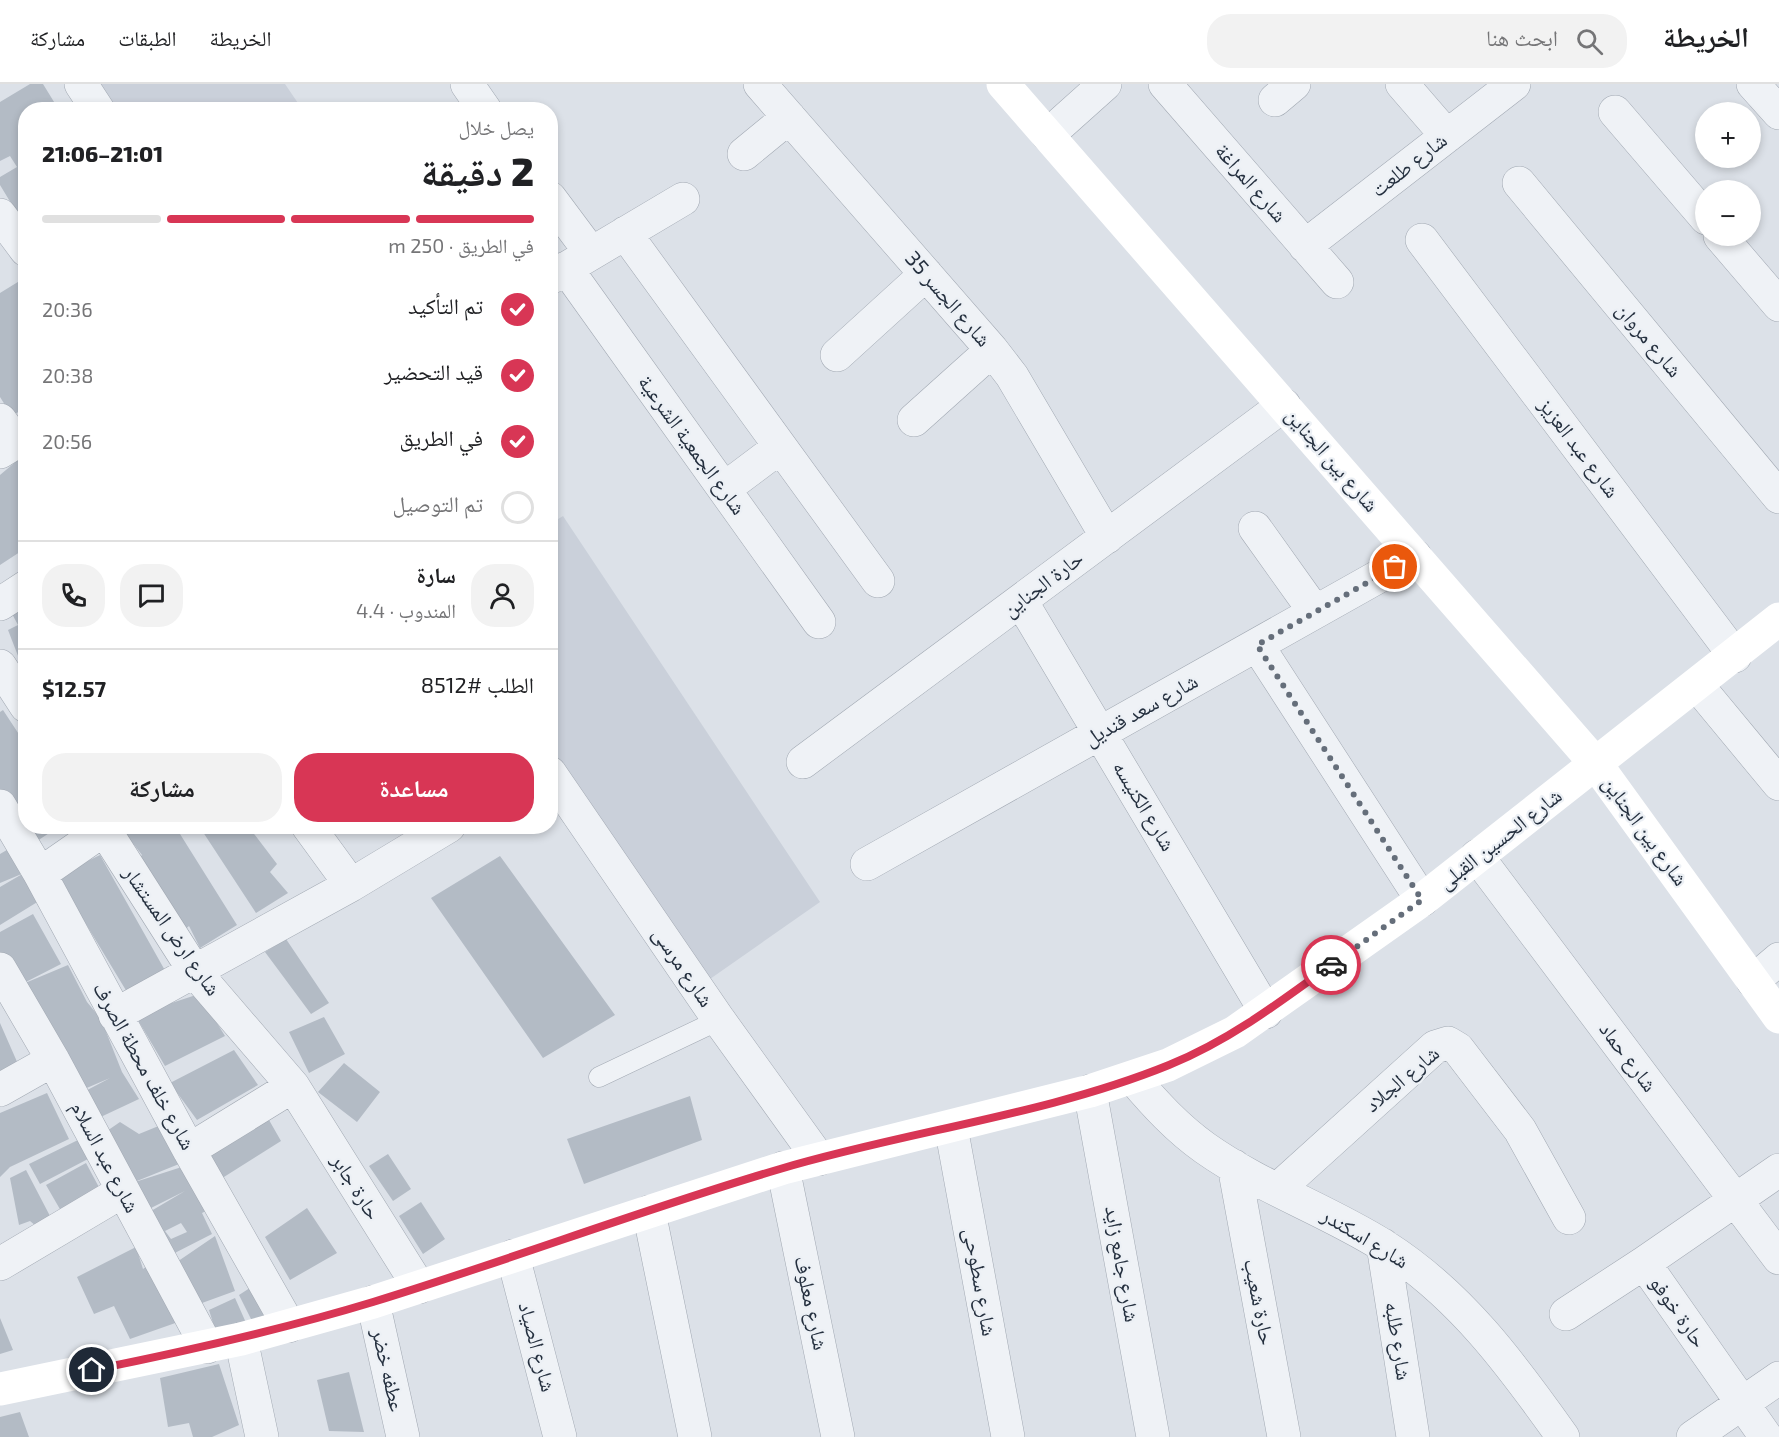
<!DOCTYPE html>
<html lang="ar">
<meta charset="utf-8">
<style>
body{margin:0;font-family:"Exo 2","Noto Naskh Arabic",sans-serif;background:#f2f2f2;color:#202124;direction:rtl;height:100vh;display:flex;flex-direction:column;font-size:22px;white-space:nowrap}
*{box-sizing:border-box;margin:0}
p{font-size:20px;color:#757577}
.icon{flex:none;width:33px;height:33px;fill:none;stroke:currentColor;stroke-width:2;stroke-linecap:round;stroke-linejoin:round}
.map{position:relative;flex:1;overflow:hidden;direction:ltr}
.side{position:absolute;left:18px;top:18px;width:540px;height:732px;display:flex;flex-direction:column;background:#fff;border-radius:24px;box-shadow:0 3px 9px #0003;direction:rtl}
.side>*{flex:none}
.fabs{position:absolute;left:1695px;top:18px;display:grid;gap:12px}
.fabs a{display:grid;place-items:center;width:66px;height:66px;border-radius:50%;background:#fff;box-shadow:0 3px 9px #0003;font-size:30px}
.pin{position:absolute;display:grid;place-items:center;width:51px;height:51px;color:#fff;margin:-26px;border:3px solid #fff;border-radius:50%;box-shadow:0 2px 6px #0007}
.courier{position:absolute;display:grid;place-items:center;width:60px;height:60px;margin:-30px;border:4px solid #d83655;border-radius:50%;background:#fff;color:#222;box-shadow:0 2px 8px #0007}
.headline em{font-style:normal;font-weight:800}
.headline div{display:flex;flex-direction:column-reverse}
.headline{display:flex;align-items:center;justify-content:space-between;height:102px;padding:0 24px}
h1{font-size:39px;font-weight:800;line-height:45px}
.bar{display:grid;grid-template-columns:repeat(4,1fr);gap:9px 6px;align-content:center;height:72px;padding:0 24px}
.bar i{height:8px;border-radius:4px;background:#e0e0e0}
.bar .selected{background:#d83655}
.bar p{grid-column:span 4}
.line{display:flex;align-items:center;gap:15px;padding:0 24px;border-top:2px solid #e0e0e0}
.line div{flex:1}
.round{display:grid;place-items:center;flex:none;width:63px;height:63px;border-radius:24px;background:#f2f2f2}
ol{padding:0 24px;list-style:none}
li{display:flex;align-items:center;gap:18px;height:66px}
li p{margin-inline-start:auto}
li .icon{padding:6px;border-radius:50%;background:#d83655;color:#fff;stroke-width:4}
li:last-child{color:#757577}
li i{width:33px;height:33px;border:3px solid #e0e0e0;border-radius:50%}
.primary-button{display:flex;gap:12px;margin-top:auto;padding:12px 24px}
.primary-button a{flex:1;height:69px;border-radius:24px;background:#d83655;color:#fff;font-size:24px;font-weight:800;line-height:69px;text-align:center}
.primary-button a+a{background:#f2f2f2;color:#202124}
header{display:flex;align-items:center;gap:36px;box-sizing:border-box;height:84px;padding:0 30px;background:#fff;border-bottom:2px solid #e0e0e0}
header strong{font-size:28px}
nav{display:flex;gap:33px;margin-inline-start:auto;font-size:21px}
.search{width:420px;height:54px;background:#f2f2f2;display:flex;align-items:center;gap:15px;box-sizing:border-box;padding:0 21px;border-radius:24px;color:#757577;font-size:22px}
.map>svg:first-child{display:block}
.built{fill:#cad0da}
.building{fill:#b3bbc5;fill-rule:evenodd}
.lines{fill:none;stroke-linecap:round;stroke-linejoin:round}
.lane-casing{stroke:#a1a8b2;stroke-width:21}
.street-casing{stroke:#a1a8b2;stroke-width:34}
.lane{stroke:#eff2f6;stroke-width:20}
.street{stroke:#eff2f6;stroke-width:33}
.secondary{stroke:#fff;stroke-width:33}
.done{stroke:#656e7a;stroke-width:6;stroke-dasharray:0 10.8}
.route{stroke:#d83655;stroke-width:8}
.labels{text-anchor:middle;stroke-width:4.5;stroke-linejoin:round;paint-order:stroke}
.street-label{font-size:21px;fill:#25303f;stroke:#ecf0f5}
</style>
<header>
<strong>الخريطة</strong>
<div class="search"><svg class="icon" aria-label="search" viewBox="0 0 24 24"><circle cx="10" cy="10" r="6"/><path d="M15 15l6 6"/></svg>ابحث هنا</div>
<nav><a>الخريطة</a><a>الطبقات</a><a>مشاركة</a></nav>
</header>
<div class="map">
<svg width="1779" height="1353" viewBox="0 0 1779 1353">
<rect width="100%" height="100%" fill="#dce1e8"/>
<path class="built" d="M95 0H285L302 25H112Z
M563 432 820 818 700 902 551 683 550 440Z"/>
<path class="building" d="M30 0H43L59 26H26V131L20 134 0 101V93L17 83 10 72 0 77V18Z
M26 193V323L12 332 0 313V209Z
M19 375 26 380V464L0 481V391Z
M26 515V574L20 577 8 546 18 541 10 526Z
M3 626 26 661V742H60L34 759 0 707V628Z
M135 742H175L237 841 200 864 189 842 181 849 135 778 142 771 125 749Z
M199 742H248L277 780 270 788 288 809 256 829Z
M12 763 24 789 0 799V770Z
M100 771 167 890 130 913 57 792Z
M500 772 615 931 543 974 431 814Z
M24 789 39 817 0 841V803Z
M33 830 61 880 18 902 68 881 87 918 101 935 122 988 139 1015 90 1038 76 1012 110 994 82 1006 0 880V848Z
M286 855 329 919 311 930 265 868Z
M199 910 225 952 165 982 135 931Z
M324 933 345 970 309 989 289 948Z
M0 939 18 980 0 989Z
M234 966 258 1001 197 1036 170 999Z
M344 979 380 1008 357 1038 318 1008Z
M47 1009 69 1055 10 1083 0 1093V1029Z
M690 1012 702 1056 584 1100 567 1055Z
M265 1029 281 1057 216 1098 199 1069Z
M120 1038 139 1050 161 1041 179 1080 132 1099 188 1081 206 1127 202 1129 212 1150 161 1176 146 1130 185 1107 143 1128 104 1049ZM181 1139 187 1148 171 1155 165 1147Z
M78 1056 88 1075 40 1100 29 1080Z
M388 1070 411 1105 393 1117 369 1082Z
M86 1079 101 1107 61 1127 46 1101Z
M26 1086 50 1132 36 1142 30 1137 19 1141 10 1094Z
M421 1118 445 1155 423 1170 399 1132Z
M307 1124 337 1169 290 1196 265 1153Z
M215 1152 235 1207 191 1223 171 1182Z
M136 1163 143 1185 147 1182 181 1237 130 1255 114 1222 94 1230 77 1193Z
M256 1200 275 1230 253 1239 239 1211Z
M235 1214 247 1241 218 1255 209 1226Z
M0 1234 13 1266 0 1270Z
M219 1280 239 1341 212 1353H193L189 1339 168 1343 160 1294Z
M349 1288 364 1348 329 1347 317 1296Z
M20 1328 29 1353H0V1333Z"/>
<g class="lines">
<defs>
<path id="lane" d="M599 993 719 936"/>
<path id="street" d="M81 0 98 26
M467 0 485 26
M760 0 992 266 1012 292 1107 453
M1165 0 1337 198
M1402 0 1447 52
M1753 0 1779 29
M1275 16 1294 0
M1615 28 1706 134
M1048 51 1105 0
M744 70 789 33
M1519 99 1779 413
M550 114 591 169
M0 131 26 166
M625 149 878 497
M1720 152 1779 221
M1422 156 1735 572
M1305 162 1514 0
M566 184 819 538
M550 194 683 115
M837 271 926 190
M0 336 16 358
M914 336 992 266
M0 368 26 352
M724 405 780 363
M1255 444 1315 528
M1021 517 1266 928
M0 520 26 503
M1257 561 1422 816
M0 582 26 622
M1697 601 1779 700
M803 678 1284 321
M550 689 719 936 819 1075
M0 722 40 790 189 1066 289 1242
M102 742 195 888 293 1002 419 1203
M308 742 351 801
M1477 772 1779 1174
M867 780 1415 472
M40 790 109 742
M0 885 53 976 207 1263
M1753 897 1779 875
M115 931 351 801 449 742
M1133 994C1155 1020 1177 1044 1205 1064 1260 1103 1327 1126 1384 1162 1460 1210 1512 1281 1563 1353
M0 1006 53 976
M1090 1007 1153 1353
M951 1043 1008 1353
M189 1066 293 1002
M1234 1082 1284 1353
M783 1084 838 1353
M1278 1105 1435 963 1448 959 1458 965 1520 1046 1569 1134
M649 1128 695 1353
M1383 1161 1413 1353
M513 1172 560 1353
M0 1180 123 1107
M373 1218 403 1353
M1566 1230 1644 1179
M241 1255 262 1353
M1693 1353 1779 1294
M1766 1353 1644 1179 1779 1086"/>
</defs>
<use href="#lane" class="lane-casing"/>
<use href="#street" class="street-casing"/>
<use href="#lane" class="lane"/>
<use href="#street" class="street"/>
<path class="secondary" d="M1003 0 1596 680 1779 933
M0 1305 241 1255 373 1218 783 1084 1090 1007 1168 981 1235 948 1422 816 1779 535"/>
</g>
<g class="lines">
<path class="done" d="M1331 881 1422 816 1257 561 1395 483"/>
<path class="route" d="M92 1286C187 1267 281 1246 373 1218 510 1176 644 1125 780 1085 907 1047 1046 1031 1169 981 1228 957 1279 919 1331 881"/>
</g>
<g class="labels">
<g class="street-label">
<text transform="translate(1409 81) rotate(-38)" y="7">شارع طلعت</text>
<text transform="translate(1251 99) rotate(49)" y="7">شارع المراغة</text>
<text transform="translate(948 215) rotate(49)" y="7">شارع الجسر 35</text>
<text transform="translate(1649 256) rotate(50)" y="7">شارع مروان</text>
<text transform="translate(692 361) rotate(54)" y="7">شارع الجمعية الشرعية</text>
<text transform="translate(1579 364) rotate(53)" y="7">شارع عبد العزيز</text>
<text transform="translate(1332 376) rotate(49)" y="7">شارع بين الجناين</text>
<text transform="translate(1043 500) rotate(-37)" y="7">حارة الجناين</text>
<text transform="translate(1141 626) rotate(-29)" y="7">شارع سعد قنديل</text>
<text transform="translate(1144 722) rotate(59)" y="7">شارع الكنيسه</text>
<text transform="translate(1645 747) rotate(54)" y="7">شارع بين الجناين</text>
<text transform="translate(1500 755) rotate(-38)" y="7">شارع الحسين القبلى</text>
<text transform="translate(172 847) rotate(55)" y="7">شارع ارض المستشار</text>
<text transform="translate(683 883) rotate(56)" y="7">شارع مرسى</text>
<text transform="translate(1628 973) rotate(53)" y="7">شارع حماد</text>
<text transform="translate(144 982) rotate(61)" y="7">شارع خلف محطة الصرف</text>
<text transform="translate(1402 995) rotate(-40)" y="7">شارع الجلاد</text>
<text transform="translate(105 1073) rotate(62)" y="7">شارع عبد السلام</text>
<text transform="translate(356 1103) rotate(58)" y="7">حارة جابر</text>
<text transform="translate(1365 1154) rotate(31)" y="7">شارع اسكندر</text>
<text transform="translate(1122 1180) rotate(80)" y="7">شارع جامع زايد</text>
<text transform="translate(980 1198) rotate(80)" y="7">شارع سطوحى</text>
<text transform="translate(1259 1218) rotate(79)" y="7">حارة شعيب</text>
<text transform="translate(811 1219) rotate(78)" y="7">شارع معلوف</text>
<text transform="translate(1678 1228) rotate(55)" y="7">حارة خوفو</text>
<text transform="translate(1398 1257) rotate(81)" y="7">شارع طلبه</text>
<text transform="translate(537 1263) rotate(75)" y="7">شارع الصياد</text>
<text transform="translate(388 1286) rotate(77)" y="7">عطفه خضر</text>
</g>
</g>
</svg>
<div class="fabs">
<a>+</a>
<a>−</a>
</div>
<div class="pin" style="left:1395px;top:483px;background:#ea580c"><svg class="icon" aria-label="bag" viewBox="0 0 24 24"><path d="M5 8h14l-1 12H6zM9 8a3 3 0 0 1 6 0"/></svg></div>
<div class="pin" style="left:92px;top:1286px;background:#1f2937"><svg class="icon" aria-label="home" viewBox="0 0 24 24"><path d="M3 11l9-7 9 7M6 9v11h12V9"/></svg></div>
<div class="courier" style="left:1331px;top:881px"><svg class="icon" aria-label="car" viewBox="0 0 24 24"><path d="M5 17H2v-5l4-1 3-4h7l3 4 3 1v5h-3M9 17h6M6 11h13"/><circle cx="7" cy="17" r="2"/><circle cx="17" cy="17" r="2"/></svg></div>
<section class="side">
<div class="headline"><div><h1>2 دقيقة</h1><p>يصل خلال</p></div><em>21:01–21:06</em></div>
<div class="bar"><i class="selected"></i><i class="selected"></i><i class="selected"></i><i></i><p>في الطريق · 250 m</p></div>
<ol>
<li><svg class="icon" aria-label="check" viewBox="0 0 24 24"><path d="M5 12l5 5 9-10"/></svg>تم التأكيد<p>20:36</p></li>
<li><svg class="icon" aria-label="check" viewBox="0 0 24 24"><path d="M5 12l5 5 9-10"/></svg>قيد التحضير<p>20:38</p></li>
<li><svg class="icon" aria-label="check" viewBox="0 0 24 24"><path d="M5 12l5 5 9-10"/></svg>في الطريق<p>20:56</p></li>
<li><i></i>تم التوصيل</li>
</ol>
<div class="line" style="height:108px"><a class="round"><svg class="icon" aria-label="person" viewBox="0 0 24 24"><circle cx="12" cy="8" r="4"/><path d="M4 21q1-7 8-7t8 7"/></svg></a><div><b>سارة</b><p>المندوب · 4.4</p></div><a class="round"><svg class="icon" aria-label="chat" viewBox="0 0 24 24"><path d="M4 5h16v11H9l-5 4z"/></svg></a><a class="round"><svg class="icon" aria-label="phone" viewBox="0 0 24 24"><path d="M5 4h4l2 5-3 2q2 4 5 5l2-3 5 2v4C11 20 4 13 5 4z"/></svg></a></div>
<div class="line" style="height:78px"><div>الطلب #8512</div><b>$12.57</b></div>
<div class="primary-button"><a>مساعدة</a><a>مشاركة</a></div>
</section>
</div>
